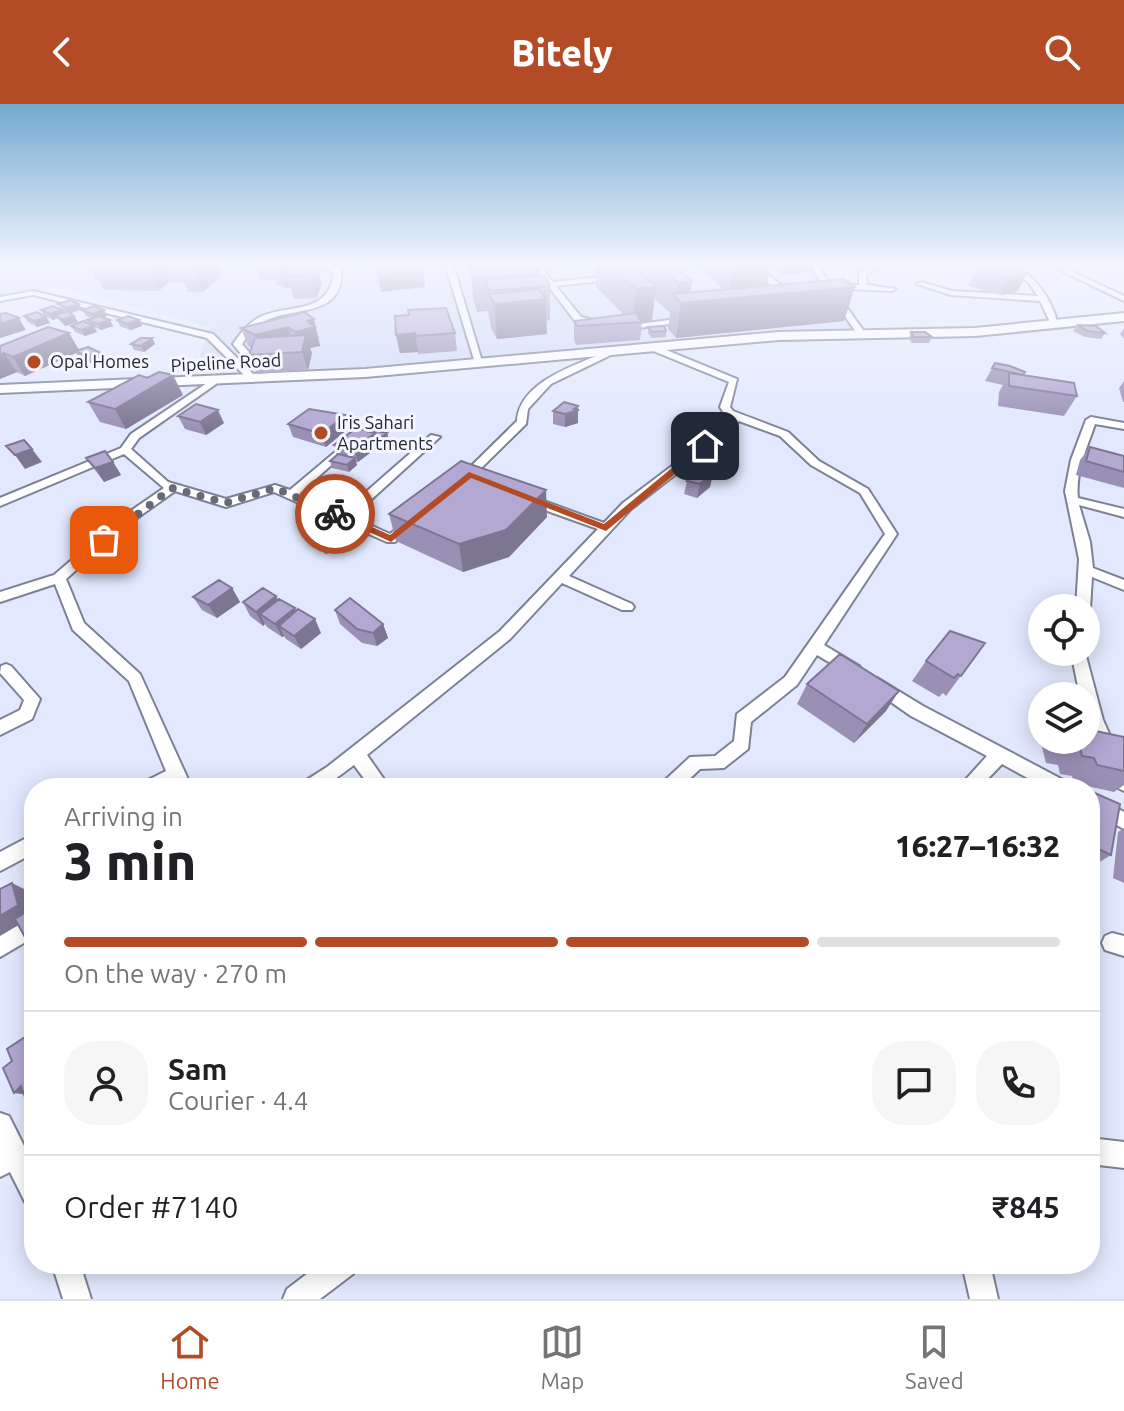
<!DOCTYPE html>
<meta charset="utf-8">
<style>
body{margin:0;font-family:Ubuntu,sans-serif;background:#f6f6f6;color:#202124;height:100vh;display:flex;flex-direction:column;font-size:30px;white-space:nowrap}
*{box-sizing:border-box;margin:0}
p{font-size:26px;color:#757577}
.icon{flex:none;width:44px;height:44px;fill:none;stroke:currentColor;stroke-width:2;stroke-linecap:round;stroke-linejoin:round}
.map{position:relative;flex:1;overflow:hidden}
.panel{position:absolute;left:24px;top:674px;width:1076px;height:496px;display:flex;flex-direction:column;background:#fff;border-radius:32px;box-shadow:0 4px 20px #0003}
.panel>*{flex:none}
.tools{position:absolute;left:1028px;top:490px;display:grid;gap:16px}
.tools a{display:grid;place-items:center;width:72px;height:72px;border-radius:50%;background:#fff;box-shadow:0 4px 20px #0003;font-size:40px}
.pin{position:absolute;display:grid;place-items:center;width:68px;height:68px;color:#fff;margin:-34px;border-radius:16px;box-shadow:0 4px 12px #0006}
.courier{position:absolute;display:grid;place-items:center;width:80px;height:80px;margin:-40px;border:6px solid #b34c26;border-radius:50%;background:#fff;color:#222;box-shadow:0 2px 10px #0007}
.summary em{font-style:normal;font-weight:800}
.summary div{display:flex;flex-direction:column-reverse}
.summary{display:flex;align-items:center;justify-content:space-between;height:136px;padding:0 40px}
h1{font-size:52px;font-weight:800;line-height:60px}
.bar{display:grid;grid-template-columns:repeat(4,1fr);gap:12px 8px;align-content:center;height:96px;padding:0 40px}
.bar i{height:10px;border-radius:6px;background:#e0e0e0}
.bar .selected{background:#b34c26}
.bar p{grid-column:span 4}
.line{display:flex;align-items:center;gap:20px;padding:0 40px;border-top:2px solid #e0e0e0}
.line div{flex:1}
.round{display:grid;place-items:center;flex:none;width:84px;height:84px;border-radius:32px;background:#f6f6f6}
header{display:flex;justify-content:space-between;align-items:center;height:104px;padding:0 40px;background:#b34c26;color:#fff;font-size:36px;font-weight:800}
.dock{display:flex;justify-content:space-around;align-items:center;height:112px;border-top:2px solid #e0e0e0;background:#fff;font-size:22px;color:#757577}
.dock a{display:grid;justify-items:center;gap:4px}
.dock .selected{color:#b34c26}
.map>svg:first-child{display:block}
.built{fill:#d3dcf8}
.lines{fill:none;stroke-linecap:round;stroke-linejoin:round}
.street-casing{stroke:#7c8294;stroke-width:4}
.secondary-casing{stroke:#7c8294;stroke-width:4}
.street{fill:#fff;fill-rule:evenodd}
.secondary{fill:#fff;fill-rule:evenodd}
.wall{fill:#9a90b5}
.shaded-wall{fill:#7d7693}
.building{fill:#b3a8d2;stroke:#7d7693;stroke-width:2}
.route{fill:#b34c26}
.done{stroke:#676b77;stroke-width:8;stroke-dasharray:0 14.4}
.poi-dot{fill:#b34c26;stroke:#f4f6ff;stroke-width:3}
.labels{text-anchor:middle;stroke-width:6;stroke-linejoin:round;paint-order:stroke}
.far-poi-label{font-size:18px;fill:#25272f;stroke:#f4f6ff;text-anchor:start}
.far-street-label{font-size:18px;fill:#25272f;stroke:#f4f6ff}
</style>
<header><svg class="icon" aria-label="back" viewBox="0 0 24 24"><path d="M15 5l-7 7 7 7"/></svg>Bitely<svg class="icon" aria-label="search" viewBox="0 0 24 24"><circle cx="10" cy="10" r="6"/><path d="M15 15l6 6"/></svg></header>
<div class="map">
<svg width="1124" height="1195" viewBox="0 0 1124 1195">
<rect width="100%" height="100%" fill="#e2e9fe"/>
<path class="built" d="M0 160H810L866 226 461 255 241 277 197 263 209 223 65 184 0 192Z"/>
<g class="lines">
<defs>
<path id="street" d="M312 160H323L341 165C345 214 293 202 265 217 255 223 248 231 242 240L260 261 252 263 233 240C240 230 248 219 260 213 290 199 329 212 334 168Z
M445 160H453L483 261 475 259Z
M531 160H538L553 178 620 171 617 175 556 182 581 213 602 218V222L575 217 549 183H545Z
M672 160H679L685 166 660 170 656 168 675 164Z
M746 160H754L795 192V196H789Z
M809 160H816L830 180 859 181V168L880 160H889L866 171 867 181 896 185 892 187 833 184 865 229 858 231Z
M1000 160C1030 160 1053 196 1058 222H1052L1040 197 951 191 917 180 921 178 952 187 1038 192 1028 178Z
M1047 160H1056L1124 192V197Z
M33 187 213 230 259 276 251 278 207 234 33 191 0 197V193Z
M691 213 694 217 622 226 618 223Z
M654 241 737 275 730 303 733 307 788 328 819 357 868 385 897 430 824 541 859 562 862 566 859 570H849L817 551 797 581 751 618 748 645 724 664 700 665 680 684H659L662 679 690 653 715 652 734 637 737 610 785 573 885 430 860 389 811 361 780 332 739 317 730 328 631 405 569 472 632 500 634 503 632 506H622L562 479 510 535 367 651 390 684H371L354 661 323 684H299L302 679 327 663 500 527 598 425 522 398V392H530L604 419 623 399 722 324 731 313 725 311 720 303 729 278 651 246 650 244Z
M610 246 617 248 551 280 528 305 526 320 466 379H458V375L517 317C520 276 578 261 610 246Z
M213 275 218 278 216 280 139 334 131 345 168 378 226 395 275 381 290 386 353 333 357 334V338L299 390 342 409 431 331 440 333 352 413 390 430 406 417H414V423L395 438H387L274 388 226 403 175 387 130 419 66 475 84 519 140 570 192 684H174L172 680 165 684H139L142 679 166 667 129 577 73 526 55 480 0 498V488L54 471 122 413 164 384 124 350 0 402V394L121 344 131 330Z
M1091 313 1124 319V325L1095 320C1087 344 1075 368 1078 394L1124 405V413L1079 401 1090 438 1093 464 1124 476V486L1092 473 1090 504 1086 508V504H1076L1079 455 1065 387 1071 356 1086 316Z
M1071 548H1085L1103 616 1124 663V687L1118 684C1102 655 1086 626 1086 592H1080Z
M6 560 11 562 40 595 32 615 0 631V616L20 606 24 596 0 569 1 562Z
M877 574 923 602 1069 679 1072 684H1046L1002 660 979 684H958L987 652 911 612 871 584 869 580Z
M1090 690 1124 708V725L1090 707Z
M34 730V749L0 767V748Z
M34 811V833L0 853V831Z
M1112 829 1124 832V852L1105 846 1102 839 1105 832Z
M0 1009 9 1012 34 1062V1102L25 1098 10 1068 0 1073Z
M1090 1034 1124 1038V1064L1090 1060Z
M52 1160H80L91 1195H63Z
M320 1160H357L353 1170 320 1195H283L287 1185Z
M962 1160H990L998 1195H970Z"/>
<path id="secondary" d="M1124 209V217L975 232 779 236 365 273 0 289V281L365 265 779 228 975 224Z"/>
</defs>
<use href="#street" class="street-casing"/>
<use href="#secondary" class="secondary-casing"/>
<use href="#street" class="street"/>
<use href="#secondary" class="secondary"/>
</g>
<path class="wall" d="M87 160H218L221 173 203 188H188L185 179 170 178 158 187 104 186 99 176H95Z
M255 160H316L322 180 316 194 294 195 290 183 285 184 277 181 275 176H260Z
M540 160V173L550 182V216L546 217 547 230 497 235 491 224 488 207 477 208 473 194 470 161Z
M597 160H629L636 166V160H671L692 177 690 189 724 186 694 160H816L814 167 782 171 771 163 766 182 844 217 676 234 668 225 670 209 654 194 652 217 642 218 640 236 576 241 574 235V217L624 211 596 183Z
M931 160H950L942 164Z
M976 165 1026 170 1018 187 1001 191 968 182Z
M58 200 82 205 71 209 74 212 78 218 65 222 57 214 53 216 44 211 41 206 61 205Z
M82 206H104L107 212 104 213 113 222 101 226 94 223 97 228 85 232 75 228 71 222 90 220 87 216 91 214 86 212Z
M305 208 319 233H318L320 242 310 244 312 249 308 266 257 270 249 251 252 244 248 242 241 224Z
M24 212 46 213 50 219 37 223 28 218Z
M117 216H139L142 222 130 226 120 222Z
M1077 221 1105 229 1101 235 1085 233 1073 227Z
M648 223 666 227V233L652 234 648 229Z
M1124 224V235L1120 230Z
M911 228 932 233 929 239H912L909 234Z
M69 229 79 246 99 248 102 254 90 259 79 254 76 249 25 272 17 268 0 275V242Z
M455 229 457 247 418 250V248L400 249 396 231Z
M152 234 155 240 144 248 134 246 131 240Z
M995 259 1023 271 1077 292 1064 312 998 302 999 288 1003 281 985 277Z
M147 274 183 291 126 325 100 318 88 298Z
M1124 277V298H1123L1119 284Z
M578 302V319L565 323 553 320V307Z
M345 311 349 324 326 343 293 333 288 320Z
M178 312 224 319 206 331 185 325Z
M366 327 387 329 389 336 381 342H379L358 358H356L357 361 349 368 332 364 330 357 337 351 334 341Z
M1090 343 1124 352V384L1076 371 1080 356Z
M86 354 113 358 121 371 104 378Z
M713 369 710 383 697 394 684 390 687 377 691 374 692 370Z
M389 410 547 413 509 453 463 468 396 437Z
M358 418 362 432 326 450 313 442 307 429Z
M232 484 240 498 217 514 202 506 193 493Z
M276 492 278 496 297 507 321 529 301 545 286 535 284 532 282 533 267 523 265 520 263 522 250 512 243 498Z
M335 506 383 520 388 534 377 542 362 539 340 520Z
M985 539 946 592 943 589 939 593 912 577 926 557Z
M807 580 886 607 854 639 797 600Z
M1124 633V681L1114 688 1074 679 1072 672 1060 670 1058 661 1046 659 1041 639 1045 636H1086Z
M1090 687 1111 751 1090 764Z
M1124 724V779L1113 774 1118 728Z"/>
<path class="shaded-wall" d="M155 160H162L170 178 158 187 148 165Z
M201 160H218L221 173 203 188 194 166Z
M288 160H295L287 172 290 183 285 184 278 162Z
M308 160H316L322 180 316 194Z
M423 160 425 183 381 188 378 171Z
M524 160H540V183H535V170Z
M734 160H771L766 186 728 190Z
M785 160H816L814 167 782 171Z
M1026 170 1018 187 1001 191 1009 174Z
M692 177 689 198 855 183 844 217 676 234 681 199 676 194 678 179Z
M656 183 652 217 633 219 636 185Z
M546 195 547 230 497 235 494 200Z
M79 200 82 205 71 209 67 204Z
M62 206 65 212 55 211 57 214 53 216 50 210Z
M104 206 107 212 96 216 92 210Z
M74 212 78 218 65 222 62 216Z
M46 213 50 219 37 223 34 217Z
M19 214 26 226 0 234V220Z
M314 215 320 242 310 244 312 249 308 266 295 228 307 217Z
M110 216 113 222 101 226 98 220Z
M139 216 142 222 130 226 127 220Z
M94 222 97 228 85 232 81 226Z
M288 223 294 241 262 250 255 231Z
M69 229 80 248 75 247 76 249 25 272 13 253Z
M415 229 418 248 400 249 396 231Z
M152 234 155 240 144 248 141 242Z
M99 248 102 254 90 259 86 252Z
M4 249 17 268 0 275V251Z
M173 271 183 291 126 325 115 305Z
M578 302V319L565 323V310Z
M218 306 224 319 206 331 200 318Z
M345 311 349 324 326 343 322 330Z
M375 329 379 342 358 358 354 345Z
M387 329 389 336 381 342 379 335Z
M32 345 42 358 25 365 15 351Z
M355 354 357 361 349 368 347 361Z
M113 358 121 371 104 378 95 364Z
M713 369 710 383 697 394 700 380Z
M546 386 547 413 509 453 463 468 459 440Z
M358 418 362 432 326 450 321 436Z
M232 484 240 498 217 514 208 501Z
M276 492 283 506 260 510 265 520 263 522 256 508Z
M295 504 302 518 279 522 284 532 282 533 275 520Z
M315 515 321 529 301 545 294 532Z
M383 520 388 534 377 542 373 529Z
M899 587 886 607 854 639 867 620Z
M12 779 30 788 34 802V812L0 832V812Z
M21 982 34 985V995L25 993 28 991 14 989Z"/>
<path class="building" d="M97 160H155L148 165 92 163Z
M186 160H201L194 166 179 165Z
M294 160H315L309 172H287Z
M376 160H384L385 163 422 160V166L378 171Z
M530 160 535 170 474 174 470 161Z
M608 160H629L656 183 636 185Z
M656 160H671L692 177 678 179Z
M986 160H1009L1019 163 1026 170 1009 174 976 165Z
M545 172 550 182 489 187 485 176Z
M844 175 855 183 681 199 673 190Z
M539 185 546 195 494 200 489 190Z
M70 196 79 200 67 204 58 200Z
M53 202 62 206 50 210 41 206Z
M94 202 104 206 92 210 82 206Z
M446 204 455 229 415 232V229L396 231 395 212 409 211 408 206Z
M68 207 74 212 62 216 55 211Z
M37 208 46 213 34 217 24 212Z
M305 208 314 215 307 217 315 223 295 228 288 223 255 231 241 224Z
M6 209 19 214 0 220V210Z
M636 209 642 218 577 222 574 217Z
M99 212 110 216 98 220 87 216Z
M128 212 139 216 127 220 117 216Z
M83 217 94 222 81 226 71 222Z
M1077 221 1096 222 1105 229 1088 227Z
M664 222 666 227 652 228 648 223Z
M48 223 69 229 13 253 4 249 0 251V242Z
M911 228H925L932 233H914Z
M306 231 302 248 249 251 255 234Z
M141 234H152L141 242 131 240Z
M88 243 99 248 86 252 75 247Z
M995 259 1010 262 1025 268 1023 271 992 264Z
M159 268 173 271 115 305 88 298 139 271 147 274Z
M1009 269 1074 279 1077 292 1009 282Z
M564 298 578 302 574 305 579 306 565 310 553 307Z
M196 300 218 306 200 318 178 312Z
M309 305 345 311 322 330 288 320Z
M356 324 375 329 354 345 334 341Z
M367 325 387 329 379 335H377L375 329 366 327Z
M24 336 32 345 15 351 6 342Z
M1090 343 1124 352V368L1086 357Z
M105 347 113 358 95 364 86 354Z
M338 350 355 354 347 361 330 357Z
M461 357 546 386 506 426 459 440 389 410Z
M697 364 713 369 700 380 687 377 696 371 692 370Z
M343 411 358 418 321 436 307 429Z
M219 476 232 484 208 501 193 493Z
M263 484 276 492 256 508 243 498Z
M350 494 383 520 373 529 357 525 335 506Z
M279 495 295 504 275 520 260 510Z
M298 505 315 515 294 532 279 522Z
M950 527 985 539 961 572 958 570 954 574 926 557Z
M840 550 899 587 867 620 807 580Z
M1086 625 1124 633V667L1097 661 1094 654 1082 652 1080 643 1068 640 1066 636H1086Z
M1090 687 1120 700 1111 751 1090 741Z
M12 779 18 801 0 812V785Z
M34 803V842L31 844 15 815Z
M34 927V986L25 993 21 982 14 989 3 964 12 957 7 945Z"/>
<linearGradient id="sky" x2="0" y2="1"><stop stop-color="#73a9cf"/><stop offset="0.49" stop-color="#f2f5ff"/><stop offset="1" stop-color="#f2f5ff" stop-opacity="0"/></linearGradient>
<rect width="1124" height="327" fill="url(#sky)"/>
<path class="route" d="M701 340 709 342 606 427 471 374 391 438 330 410 338 408 390 431 469 368 604 420Z"/>
<g class="lines">
<path class="done" d="M104 436 172 384 226 399 275 384 335 410"/>
</g>
<g class="poi-dot">
<circle cx="34" cy="258" r="8"/>
<circle cx="321" cy="329" r="8"/>
</g>
<g class="labels">
<g class="far-poi-label">
<text x="50" y="264">Opal Homes</text>
<text x="337" y="325">Iris Sahari<tspan x="337" dy="21">Apartments</tspan></text>
</g>
<g class="far-street-label">
<text transform="translate(226 259) rotate(-3)" y="6">Pipeline Road</text>
</g>
</g>
</svg>
<div class="tools">
<a><svg class="icon" aria-label="locate" viewBox="0 0 24 24"><circle cx="12" cy="12" r="6"/><path d="M12 2v4M12 18v4M2 12h4M18 12h4"/></svg></a>
<a><svg class="icon" aria-label="layers" viewBox="0 0 24 24"><path d="M12 4l9 5-9 5-9-5zM3 14l9 5 9-5"/></svg></a>
</div>
<div class="pin" style="left:104px;top:436px;background:#ea580c"><svg class="icon" aria-label="bag" viewBox="0 0 24 24"><path d="M5 8h14l-1 12H6zM9 8a3 3 0 0 1 6 0"/></svg></div>
<div class="pin" style="left:705px;top:342px;background:#1f2937"><svg class="icon" aria-label="home" viewBox="0 0 24 24"><path d="M3 11l9-7 9 7M6 9v11h12V9"/></svg></div>
<div class="courier" style="left:335px;top:410px"><svg class="icon" aria-label="bike" viewBox="0 0 24 24"><circle cx="6" cy="16" r="4"/><circle cx="18" cy="16" r="4"/><path d="M6 16l4-8h5l3 8M10 8l3 8H6M13 5h3"/></svg></div>
<section class="panel">
<div class="summary"><div><h1>3 min</h1><p>Arriving in</p></div><em>16:27–16:32</em></div>
<div class="bar"><i class="selected"></i><i class="selected"></i><i class="selected"></i><i></i><p>On the way · 270 m</p></div>
<div class="line" style="height:144px"><a class="round"><svg class="icon" aria-label="person" viewBox="0 0 24 24"><circle cx="12" cy="8" r="4"/><path d="M4 21q1-7 8-7t8 7"/></svg></a><div><b>Sam</b><p>Courier · 4.4</p></div><a class="round"><svg class="icon" aria-label="chat" viewBox="0 0 24 24"><path d="M4 5h16v11H9l-5 4z"/></svg></a><a class="round"><svg class="icon" aria-label="phone" viewBox="0 0 24 24"><path d="M5 4h4l2 5-3 2q2 4 5 5l2-3 5 2v4C11 20 4 13 5 4z"/></svg></a></div>
<div class="line" style="height:104px"><div>Order #7140</div><b>₹845</b></div>
</section>
</div>
<nav class="dock">
<a class="selected"><svg class="icon" aria-label="home" viewBox="0 0 24 24"><path d="M3 11l9-7 9 7M6 9v11h12V9"/></svg>Home</a>
<a><svg class="icon" aria-label="map" viewBox="0 0 24 24"><path d="M3 6l6-2 6 2 6-2v14l-6 2-6-2-6 2zM9 4v14M15 6v14"/></svg>Map</a>
<a><svg class="icon" aria-label="saved" viewBox="0 0 24 24"><path d="M7 4h10v16l-5-4-5 4z"/></svg>Saved</a>
</nav>
